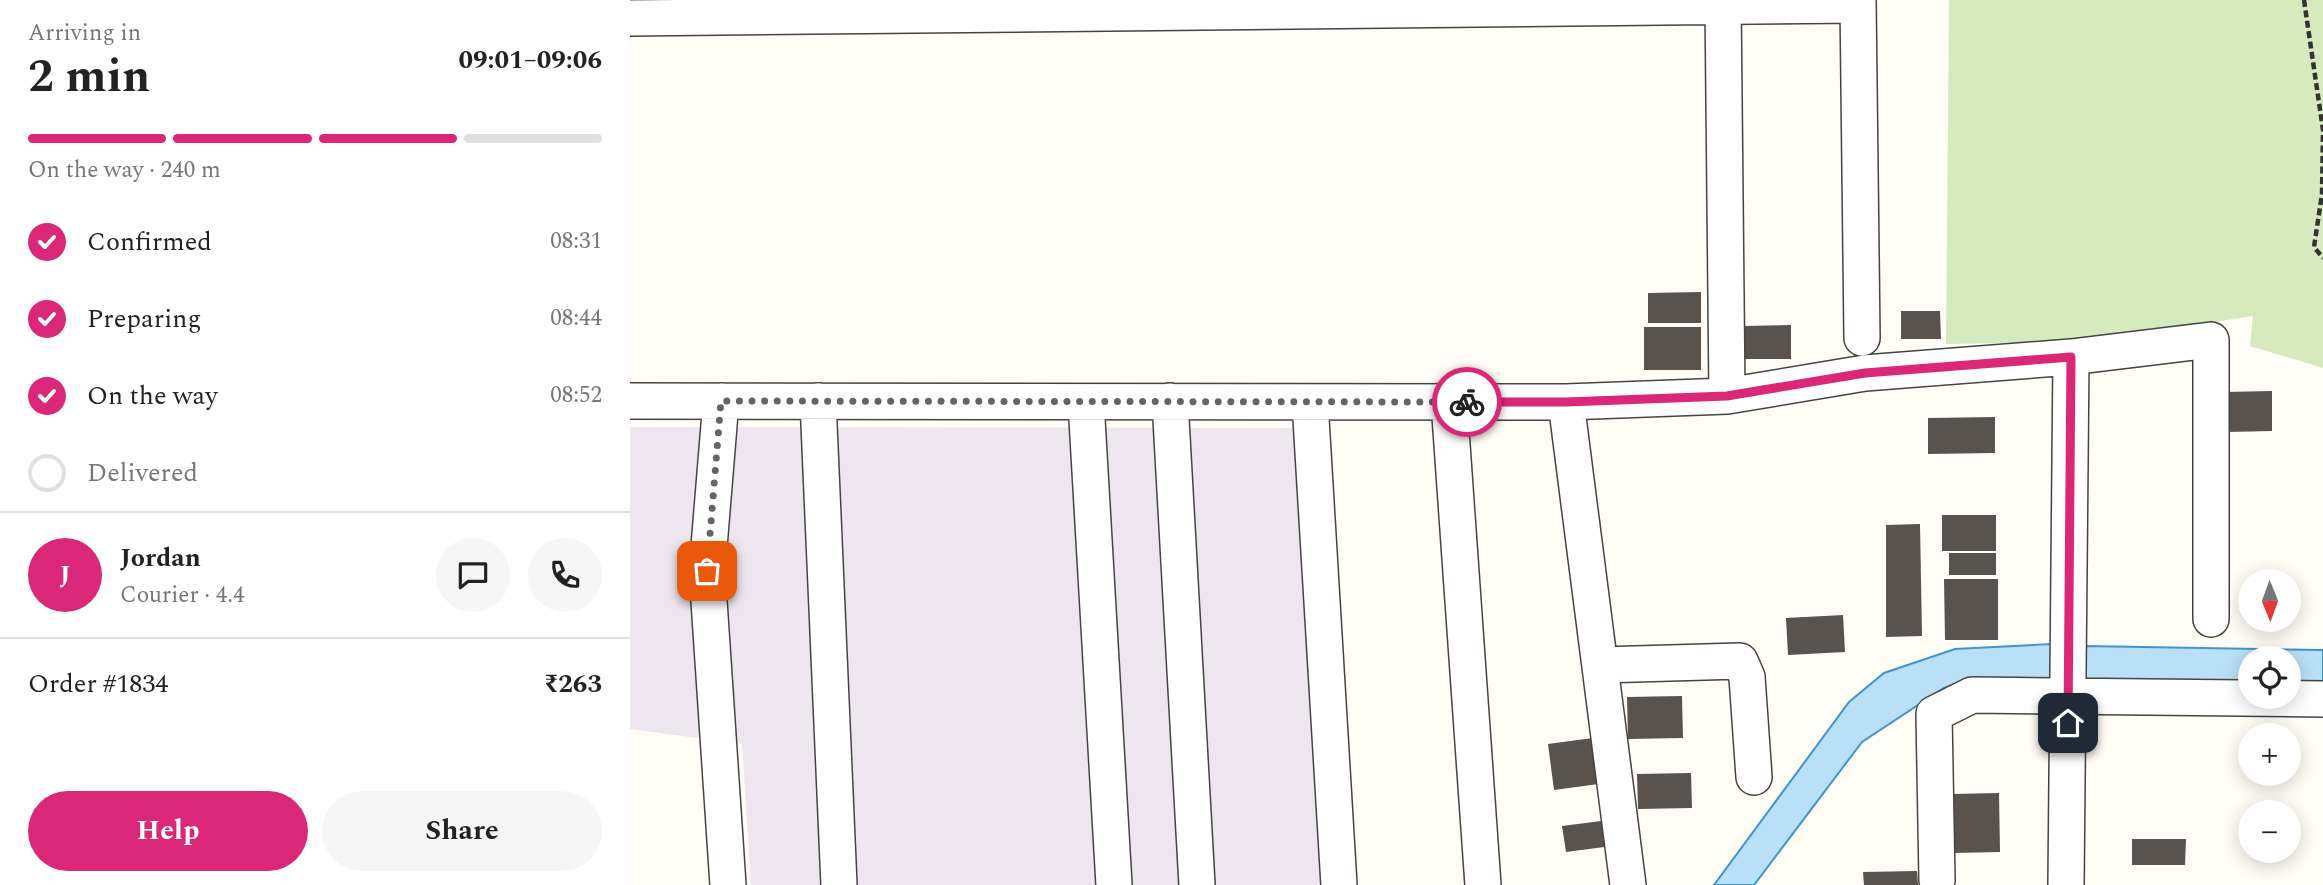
<!DOCTYPE html>
<meta charset="utf-8">
<style>
body{margin:0;font-family:Spectral,serif;background:#f6f6f6;color:#222;height:100vh;display:flex;flex-direction:column;font-size:26px;white-space:nowrap}
*{box-sizing:border-box;margin:0}
p{font-size:23px;color:#767676}
.icon{flex:none;width:38px;height:38px;fill:none;stroke:currentColor;stroke-width:2;stroke-linecap:round;stroke-linejoin:round}
.map{position:relative;flex:1;overflow:hidden}
.side{display:flex;flex-direction:column;background:#fff;width:630px}
.side>*{flex:none}
.needle{width:46px;rotate:179deg}
.controls{position:absolute;left:1608px;top:569px;display:grid;gap:14px}
.controls a{display:grid;place-items:center;width:63px;height:63px;border-radius:50%;background:#fff;box-shadow:0 4px 18px #0003;font-size:35px}
.pin{position:absolute;display:grid;place-items:center;width:60px;height:60px;color:#fff;margin:-30px;border-radius:14px;box-shadow:0 4px 10px #0006}
.courier{position:absolute;display:grid;place-items:center;width:70px;height:70px;margin:-35px;border:5px solid #db2777;border-radius:50%;background:#fff;color:#222;box-shadow:0 2px 9px #0007}
.overview em{font-style:normal;font-weight:700}
.overview div{display:flex;flex-direction:column-reverse}
.overview{display:flex;align-items:center;justify-content:space-between;height:119px;padding:0 28px}
h1{font-size:46px;font-weight:700;line-height:52px}
.bar{display:grid;grid-template-columns:repeat(4,1fr);gap:10px 7px;align-content:center;height:84px;padding:0 28px}
.bar i{height:9px;border-radius:5px;background:#e0e0e0}
.bar .selected{background:#db2777}
.bar p{grid-column:span 4}
.line{display:flex;align-items:center;gap:18px;padding:0 28px;border-top:2px solid #e0e0e0}
.line div{flex:1}
.round{display:grid;place-items:center;flex:none;width:74px;height:74px;border-radius:37px;background:#f6f6f6}
ol{padding:0 28px;list-style:none}
li{display:flex;align-items:center;gap:21px;height:77px}
li p{margin-inline-start:auto}
li .icon{padding:7px;border-radius:50%;background:#db2777;color:#fff;stroke-width:4}
li:last-child{color:#767676}
li i{width:38px;height:38px;border:4px solid #e0e0e0;border-radius:50%}
.action{display:flex;gap:14px;margin-top:auto;padding:14px 28px}
.action a{flex:1;height:80px;border-radius:42px;background:#db2777;color:#fff;font-size:28px;font-weight:700;line-height:80px;text-align:center}
.action a+a{background:#f6f6f6;color:#222}
main{display:flex;flex:1;min-height:0}
.map>svg:first-child{display:block}
.industrial{fill:#eee6ef}
.green{fill:#d5ebbd}
.water{fill:#b9e0f7;stroke:#3f96cf;stroke-width:2}
.building{fill:#5a524d}
.lines{fill:none;stroke-linecap:round;stroke-linejoin:round}
.minor-casing{stroke:#444;stroke-width:38}
.path{stroke:#333;stroke-width:4.5;stroke-dasharray:7 3.5;stroke-linecap:butt}
.minor{stroke:#fff;stroke-width:35}
.done{stroke:#646461;stroke-width:7;stroke-dasharray:0 12.6}
.route{stroke:#db2777;stroke-width:9}
</style>
<main>
<section class="side">
<div class="overview"><div><h1>2 min</h1><p>Arriving in</p></div><em>09:01–09:06</em></div>
<div class="bar"><i class="selected"></i><i class="selected"></i><i class="selected"></i><i></i><p>On the way · 240 m</p></div>
<ol>
<li><svg class="icon" aria-label="check" viewBox="0 0 24 24"><path d="M5 12l5 5 9-10"/></svg>Confirmed<p>08:31</p></li>
<li><svg class="icon" aria-label="check" viewBox="0 0 24 24"><path d="M5 12l5 5 9-10"/></svg>Preparing<p>08:44</p></li>
<li><svg class="icon" aria-label="check" viewBox="0 0 24 24"><path d="M5 12l5 5 9-10"/></svg>On the way<p>08:52</p></li>
<li><i></i>Delivered</li>
</ol>
<div class="line" style="height:126px"><b class="round" style="background:#db2777;color:#fff">J</b><div><b>Jordan</b><p>Courier · 4.4</p></div><a class="round"><svg class="icon" aria-label="chat" viewBox="0 0 24 24"><path d="M4 5h16v11H9l-5 4z"/></svg></a><a class="round"><svg class="icon" aria-label="phone" viewBox="0 0 24 24"><path d="M5 4h4l2 5-3 2q2 4 5 5l2-3 5 2v4C11 20 4 13 5 4z"/></svg></a></div>
<div class="line" style="height:91px"><div>Order #1834</div><b>₹263</b></div>
<div class="action"><a>Help</a><a>Share</a></div>
</section>
<div class="map">
<svg width="1693" height="885" viewBox="0 0 1693 885">
<rect width="100%" height="100%" fill="#fffdf5"/>
<path class="industrial" d="M0 427 667 428 701 885H121L112 744 0 729Z"/>
<path class="green" d="M1319 0H1693V368L1620 346 1623 316 1454 342 1316 344Z"/>
<path class="water" d="M1421 644V680H1335L1314 688 1232 742 1124 885H1084L1219 702 1254 673 1325 649Z
M1455 646 1693 650V688L1659 686V658H1620V685L1455 679Z"/>
<path class="building" d="M1071 292V323H1018V293Z
M1271 311H1310L1311 339H1271Z
M1161 325V359H1114V326Z
M1014 327H1071V370H1014Z
M1642 391V431L1596 432 1595 392Z
M1365 417V453L1298 454V418Z
M1312 515H1366V551H1312Z
M1290 524 1292 636 1256 637V525Z
M1319 553H1366V575H1319Z
M1314 579H1368V640H1315Z
M1213 615 1215 652 1158 655 1156 618Z
M1052 696 1053 738 998 739 997 697Z
M970 737 976 783 924 790 918 744Z
M1061 773 1062 808 1008 809 1007 774Z
M1369 793 1370 852 1323 853 1322 794Z
M979 820 982 846 936 852 932 826Z
M1502 839H1556L1555 865H1502Z
M1287 871 1288 885H1234L1233 872Z"/>
<g class="lines">
<defs>
<path id="minor" d="M1093 0 1097 396
M1228 0 1232 338
M0 18 1228 5
M0 401 936 402 1097 396 1235 373 1441 357 1581 340V619
M91 401 77 571 98 885
M188 401 209 885
M540 401 567 885
M456 402 484 885
M680 402 709 885
M819 402 853 885
M936 402 998 885
M970 665 1110 661 1117 677 1124 777
M1307 880 1304 714 1342 695 1693 699
M1436 885 1441 357"/>
</defs>
<use href="#minor" class="minor-casing"/>
<path class="path" d="M1674 0 1693 130 1692 194 1684 247 1693 258"/>
<use href="#minor" class="minor"/>
</g>
<g class="lines">
<path class="done" d="M77 571 91 401 837 402"/>
<path class="route" d="M837 402H936L1097 396 1235 373 1441 357 1438 723"/>
</g>
</svg>
<div class="controls">
<a><svg class="needle" viewBox="-14 -14 28 28"><path d="M0-13l5 13h-10z" fill="#e53935"/><path d="M0 13l5-13h-10z" fill="#767676"/></svg></a>
<a><svg class="icon" aria-label="locate" viewBox="0 0 24 24"><circle cx="12" cy="12" r="6"/><path d="M12 2v4M12 18v4M2 12h4M18 12h4"/></svg></a>
<a>+</a>
<a>−</a>
</div>
<div class="pin" style="left:77px;top:571px;background:#ea580c"><svg class="icon" aria-label="bag" viewBox="0 0 24 24"><path d="M5 8h14l-1 12H6zM9 8a3 3 0 0 1 6 0"/></svg></div>
<div class="pin" style="left:1438px;top:723px;background:#1f2937"><svg class="icon" aria-label="home" viewBox="0 0 24 24"><path d="M3 11l9-7 9 7M6 9v11h12V9"/></svg></div>
<div class="courier" style="left:837px;top:402px"><svg class="icon" aria-label="bike" viewBox="0 0 24 24"><circle cx="6" cy="16" r="4"/><circle cx="18" cy="16" r="4"/><path d="M6 16l4-8h5l3 8M10 8l3 8H6M13 5h3"/></svg></div>
</div>
</main>
